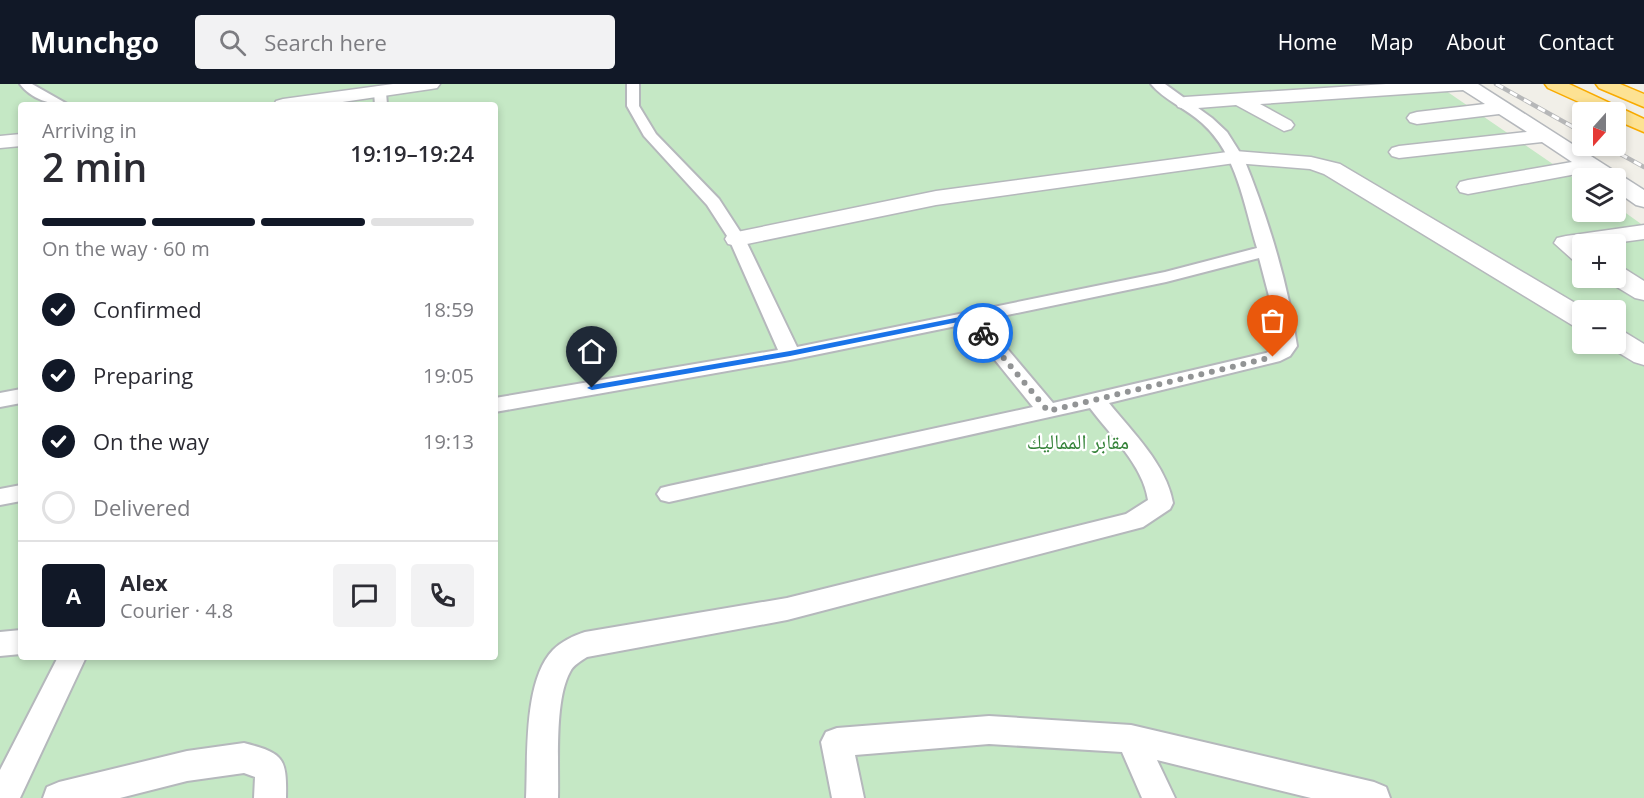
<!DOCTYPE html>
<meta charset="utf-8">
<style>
body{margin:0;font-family:"Open Sans","Noto Naskh Arabic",sans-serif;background:#f2f2f3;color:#2b2b33;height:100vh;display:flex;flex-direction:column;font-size:22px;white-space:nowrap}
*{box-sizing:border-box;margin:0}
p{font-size:20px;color:#7c7c81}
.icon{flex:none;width:33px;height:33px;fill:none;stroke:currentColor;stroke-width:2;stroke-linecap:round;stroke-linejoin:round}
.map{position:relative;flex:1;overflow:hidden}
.drawer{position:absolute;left:18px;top:18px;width:480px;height:558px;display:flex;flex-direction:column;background:#fff;border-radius:6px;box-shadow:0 3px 9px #0003}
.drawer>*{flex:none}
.needle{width:39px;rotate:201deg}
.controls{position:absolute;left:1572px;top:18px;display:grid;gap:12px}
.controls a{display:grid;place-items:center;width:54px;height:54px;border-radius:6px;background:#fff;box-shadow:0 3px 9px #0003;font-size:30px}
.pin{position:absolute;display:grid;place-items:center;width:51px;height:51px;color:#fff;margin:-62px -26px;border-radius:50% 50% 50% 0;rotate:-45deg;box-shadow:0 0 6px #0007}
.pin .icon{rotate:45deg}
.courier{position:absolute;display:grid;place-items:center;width:60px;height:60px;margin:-30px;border:4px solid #1a73e8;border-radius:50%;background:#fff;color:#222;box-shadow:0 2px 8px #0007}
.overview em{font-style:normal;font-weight:600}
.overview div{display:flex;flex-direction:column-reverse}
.overview{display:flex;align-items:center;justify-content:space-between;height:102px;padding:0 24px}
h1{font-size:39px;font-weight:600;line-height:45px}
.bar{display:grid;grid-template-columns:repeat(4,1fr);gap:9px 6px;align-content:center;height:72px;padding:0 24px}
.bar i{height:8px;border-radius:4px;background:#e1e1e2}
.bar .current{background:#111827}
.bar p{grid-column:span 4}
.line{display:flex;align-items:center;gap:15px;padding:0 24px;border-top:2px solid #e1e1e2}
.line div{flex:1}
.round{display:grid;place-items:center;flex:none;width:63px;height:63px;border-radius:6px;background:#f2f2f3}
ol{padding:0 24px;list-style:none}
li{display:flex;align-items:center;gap:18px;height:66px}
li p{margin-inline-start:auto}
li .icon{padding:6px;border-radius:50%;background:#111827;color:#fff;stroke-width:4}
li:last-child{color:#7c7c81}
li i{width:33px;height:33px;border:3px solid #e1e1e2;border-radius:50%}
header{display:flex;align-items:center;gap:36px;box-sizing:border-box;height:84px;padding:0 30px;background:#111827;color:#fff}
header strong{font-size:28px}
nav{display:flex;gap:33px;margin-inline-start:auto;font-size:21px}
.search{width:420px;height:54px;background:#f2f2f3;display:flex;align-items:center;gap:15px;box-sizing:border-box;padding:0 21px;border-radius:6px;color:#7c7c81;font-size:22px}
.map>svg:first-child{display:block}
.green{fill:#c5e8c5;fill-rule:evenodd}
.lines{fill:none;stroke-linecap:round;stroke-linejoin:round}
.lane-casing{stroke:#b5b8bc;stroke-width:4}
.street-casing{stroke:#b5b8bc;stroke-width:3}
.highway-casing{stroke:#f9ab00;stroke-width:3}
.lane{fill:#fff;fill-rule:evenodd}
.street{fill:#fff;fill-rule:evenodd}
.highway{fill:#fde293;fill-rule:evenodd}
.rail-casing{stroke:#b6b7b8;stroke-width:4.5}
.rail{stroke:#fff;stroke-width:3;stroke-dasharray:8;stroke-linecap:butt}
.route{fill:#1a73e8}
.done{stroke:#929495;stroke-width:6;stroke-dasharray:0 10.8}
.labels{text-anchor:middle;stroke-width:4.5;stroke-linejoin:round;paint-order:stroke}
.park-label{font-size:21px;fill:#348238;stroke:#fff}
</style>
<header>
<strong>Munchgo</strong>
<div class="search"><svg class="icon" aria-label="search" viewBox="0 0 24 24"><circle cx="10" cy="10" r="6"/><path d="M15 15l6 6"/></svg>Search here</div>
<nav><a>Home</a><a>Map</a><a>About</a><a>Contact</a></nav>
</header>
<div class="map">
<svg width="1644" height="714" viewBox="0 0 1644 714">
<rect width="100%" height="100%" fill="#f1efe8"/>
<path class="green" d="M0 0H1436L1582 100V128H1616V122L1644 142V714H0ZM21 21H495V573H21ZM1582 160H1616V194H1582ZM1582 226H1616V260H1582Z"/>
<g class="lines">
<defs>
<path id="lane" d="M20 0H32L69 21C51 21 31 15 20 0Z
M627 0H639V22L656 50 719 115 745 155 797 263 1165 188 1257 164C1244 121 1237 70 1202 39 1187 25 1164 16 1151 0H1165L1212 34 1227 48 1244 75C1268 134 1288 199 1297 262L1290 272 1280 277 1109 319C1133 349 1166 380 1173 419L1170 425 1143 443 787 536 587 573C581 577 573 581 570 588 554 617 559 681 558 714H526C528 673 523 597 553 566 562 557 573 552 585 548L787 514 1126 430 1148 416C1143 381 1110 351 1090 324L669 418 661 416 657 410 661 404 669 402 1033 323 966 240 790 276 495 328V314L778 266 729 155 707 121 644 52 627 22ZM1259 174 1274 231 1276 264 1266 269 1053 319 983 236 1166 198Z
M380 4 386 8 387 21H375L374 8Z
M21 305V319L0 323V309Z
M21 401V417L0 421V405Z
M21 546V570L0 572V548Z
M58 573H86L20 714H0V686Z
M989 632 1131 641 1374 698 1386 703 1390 714H1311L1157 676 1175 714H1142L1122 668 989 660 855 671 864 714H832L821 658 826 648 837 644Z
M244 659C283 669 287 673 286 714H254L255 693 244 689 187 697 120 714H43L47 703 59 698 187 667Z"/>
<path id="street" d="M393 0H440L437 4 431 5 322 21H274L276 17 283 15Z
M1386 0H1478L1644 106V123L1636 121 1616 107V94H1597L1587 88 1468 110 1460 108 1457 103 1460 98 1468 96 1572 78 1542 58 1399 74 1392 72 1389 68 1392 64 1399 62 1527 48 1499 30 1417 40 1410 38 1407 34 1410 30 1417 28 1485 20 1463 6 1260 20 1291 37 1294 41 1291 45 1284 47 1236 21 1185 25 1178 23 1176 19 1178 15 1185 13Z
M21 50V62L0 64V52Z
M1235 67 1311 73 1340 80 1587 226H1582V243L1572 241 1324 90 1310 85 1235 79 936 121 737 162 728 160 725 155 728 150 737 148 936 107Z
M1644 141V155L1607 160H1582V179L1573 176 1554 159 1557 154 1566 152Z
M1616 183 1625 185 1644 197V216L1635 214 1607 197 1605 194H1616Z
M1616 246 1626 249 1644 260V281L1634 278 1606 261 1605 260H1616Z"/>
<path id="highway" d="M1545 0H1569L1644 35V48L1616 36V28H1601L1548 4Z
M1596 0H1620L1644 10V23L1599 4Z"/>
</defs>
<use href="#lane" class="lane-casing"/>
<use href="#street" class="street-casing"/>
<use href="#highway" class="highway-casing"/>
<use href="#lane" class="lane"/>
<use href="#street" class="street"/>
<use href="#highway" class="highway"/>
<defs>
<path id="rail" d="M1496 0 1582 48
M1606 62 1644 83"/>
</defs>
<use href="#rail" class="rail-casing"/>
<use href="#rail" class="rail"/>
</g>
<path class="route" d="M970 231 986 248V251H980L968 236 790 272 592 306 587 304 592 301 790 267Z"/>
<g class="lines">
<path class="done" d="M983 249 1048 327 1273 273"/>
</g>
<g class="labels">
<g class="park-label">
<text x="1078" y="365">مقابر المماليك</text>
</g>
</g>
</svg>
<div class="controls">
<a><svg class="needle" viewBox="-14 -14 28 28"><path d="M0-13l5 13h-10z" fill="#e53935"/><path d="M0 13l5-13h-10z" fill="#7c7c81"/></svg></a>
<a><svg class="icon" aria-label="layers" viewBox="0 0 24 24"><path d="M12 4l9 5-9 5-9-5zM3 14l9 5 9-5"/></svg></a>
<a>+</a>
<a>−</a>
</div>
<div class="pin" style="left:1273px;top:273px;background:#ea580c"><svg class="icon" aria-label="bag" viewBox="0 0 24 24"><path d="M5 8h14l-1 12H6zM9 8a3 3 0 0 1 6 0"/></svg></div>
<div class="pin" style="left:592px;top:304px;background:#1f2937"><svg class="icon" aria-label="home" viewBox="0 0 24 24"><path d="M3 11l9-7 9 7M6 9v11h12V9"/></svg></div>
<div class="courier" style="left:983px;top:249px"><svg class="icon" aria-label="bike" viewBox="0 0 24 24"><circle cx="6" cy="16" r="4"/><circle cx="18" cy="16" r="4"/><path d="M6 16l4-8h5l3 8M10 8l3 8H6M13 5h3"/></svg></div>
<section class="drawer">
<div class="overview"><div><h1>2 min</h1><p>Arriving in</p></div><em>19:19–19:24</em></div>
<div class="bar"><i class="current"></i><i class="current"></i><i class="current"></i><i></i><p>On the way · 60 m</p></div>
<ol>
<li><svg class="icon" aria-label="check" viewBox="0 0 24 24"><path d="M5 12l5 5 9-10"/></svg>Confirmed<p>18:59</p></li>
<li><svg class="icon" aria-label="check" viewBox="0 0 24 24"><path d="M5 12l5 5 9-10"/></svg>Preparing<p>19:05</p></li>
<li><svg class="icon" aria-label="check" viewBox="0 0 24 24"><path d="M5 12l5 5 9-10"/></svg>On the way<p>19:13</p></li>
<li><i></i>Delivered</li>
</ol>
<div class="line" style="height:108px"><b class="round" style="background:#111827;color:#fff">A</b><div><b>Alex</b><p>Courier · 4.8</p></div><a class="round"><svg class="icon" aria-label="chat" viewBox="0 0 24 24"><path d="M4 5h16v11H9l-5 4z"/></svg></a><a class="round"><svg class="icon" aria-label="phone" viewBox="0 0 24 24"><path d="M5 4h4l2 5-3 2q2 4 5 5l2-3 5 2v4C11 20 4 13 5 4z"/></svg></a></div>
</section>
</div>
